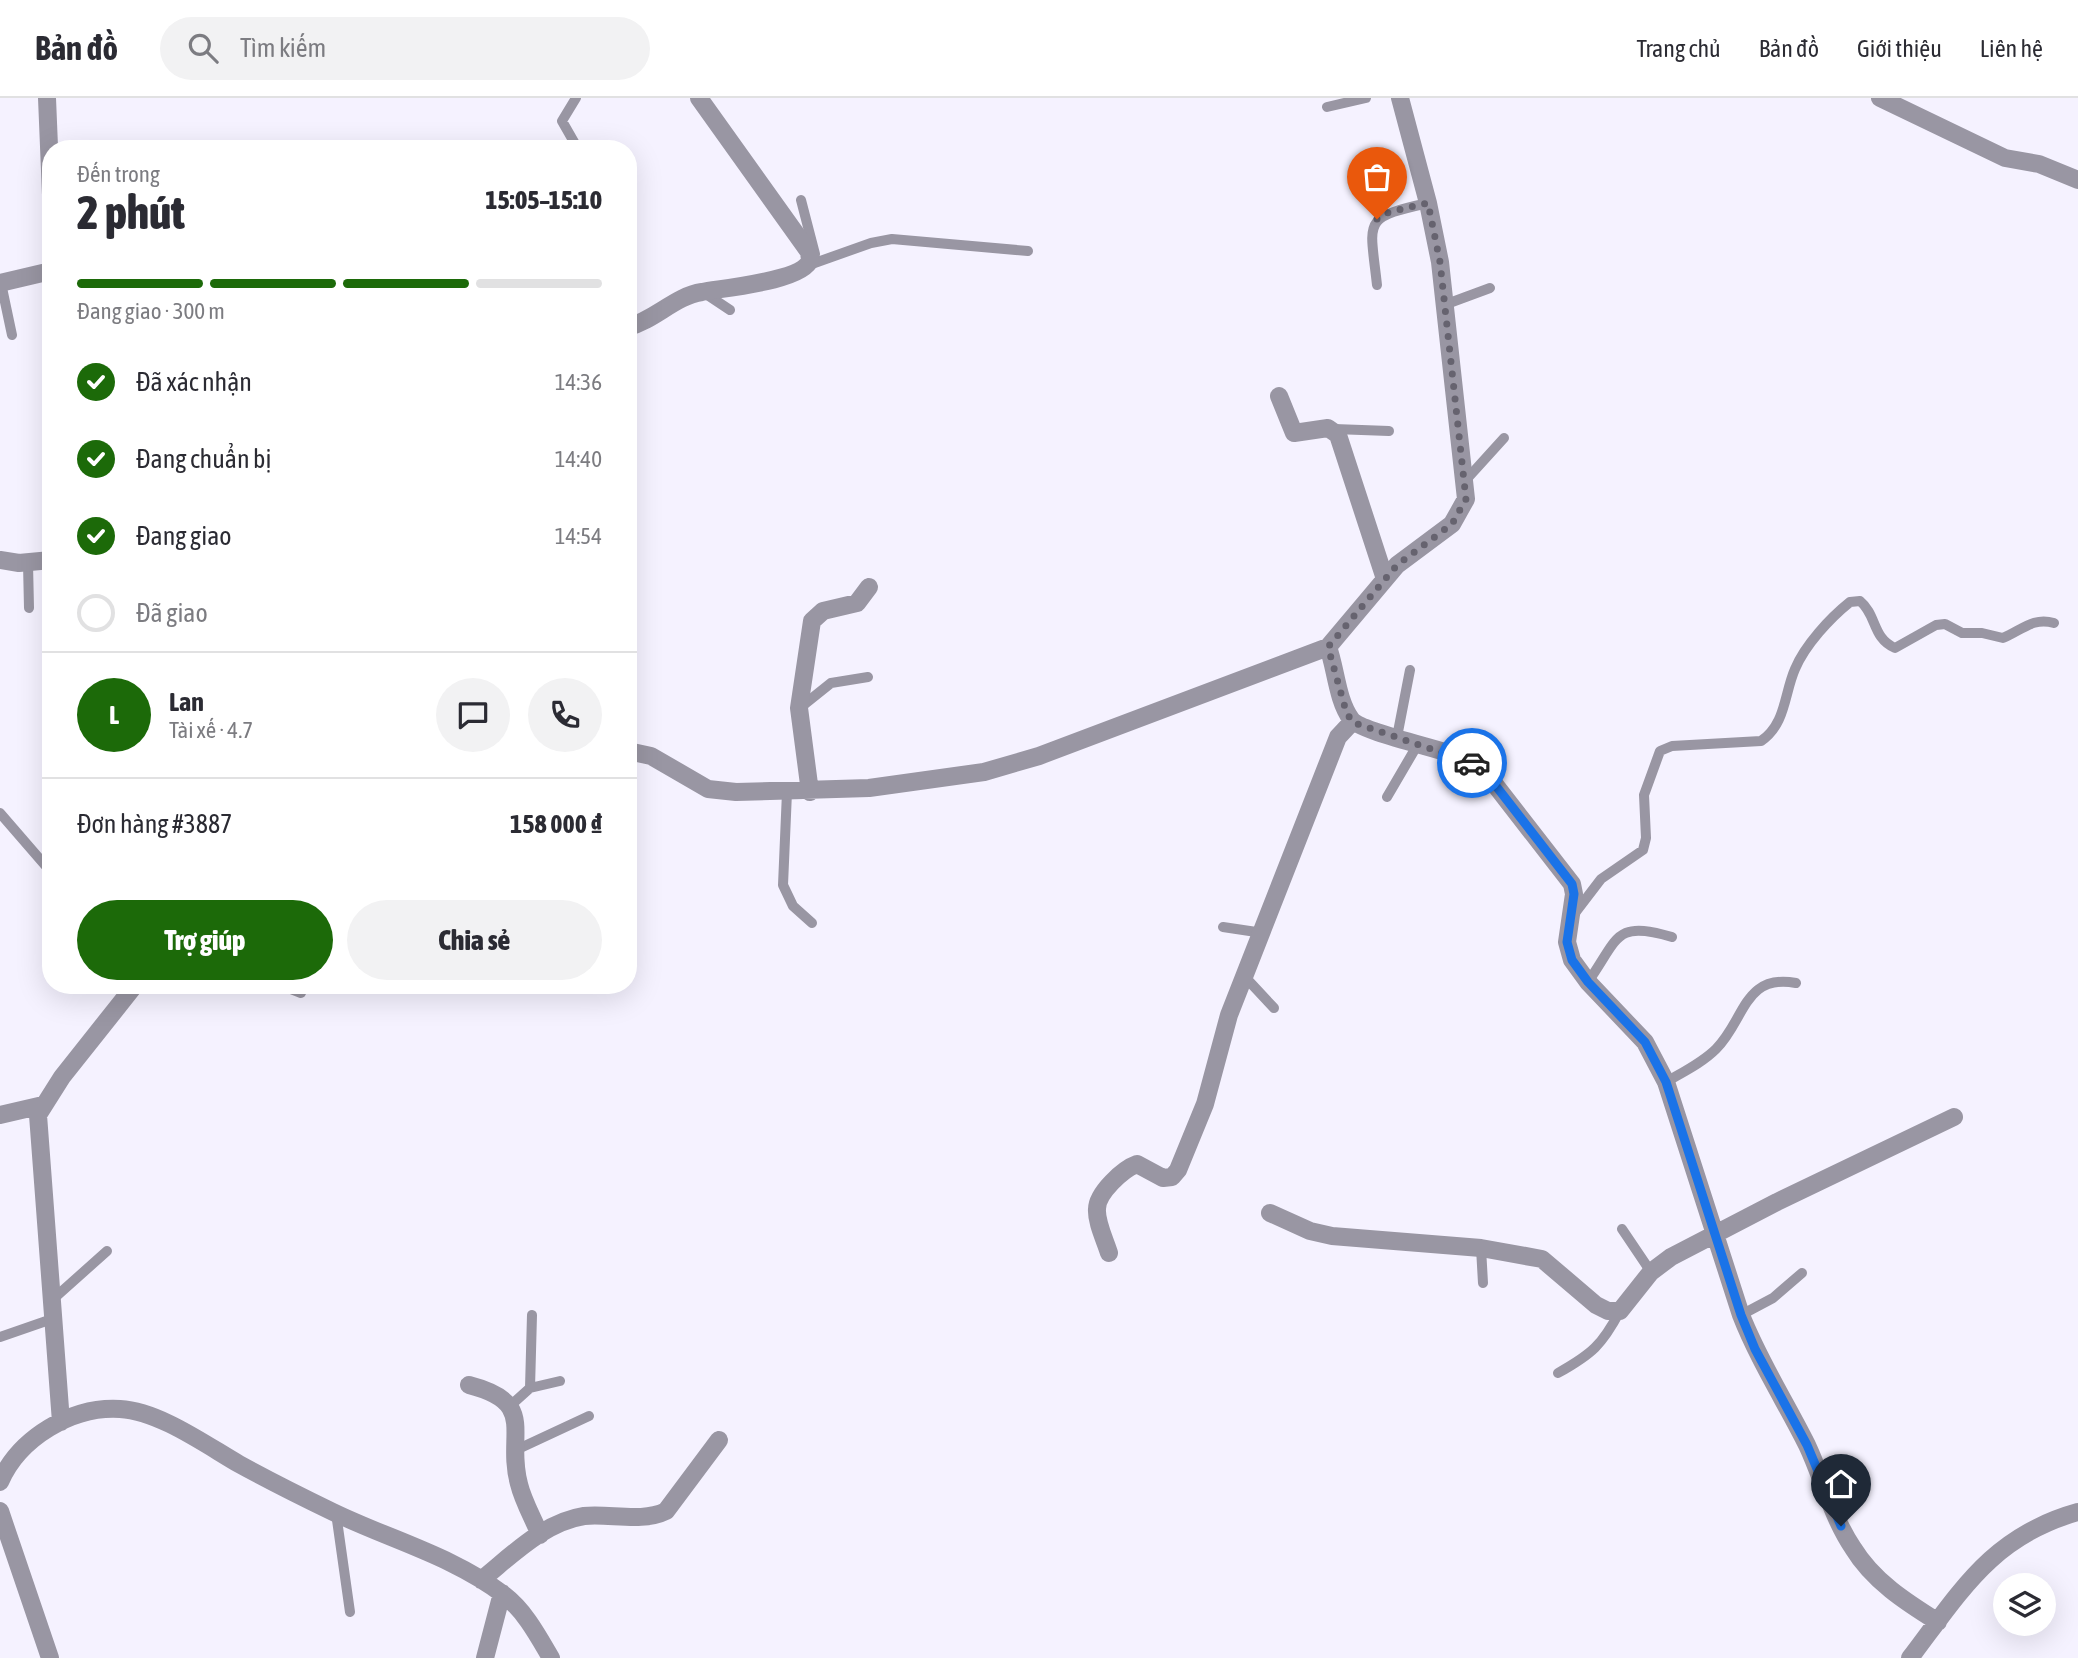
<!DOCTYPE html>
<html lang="vi">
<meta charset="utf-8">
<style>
body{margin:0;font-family:"Asap Condensed",sans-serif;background:#f2f2f3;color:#2b2b33;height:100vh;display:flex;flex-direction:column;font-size:26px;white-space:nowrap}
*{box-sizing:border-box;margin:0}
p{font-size:23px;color:#7c7c81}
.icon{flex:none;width:38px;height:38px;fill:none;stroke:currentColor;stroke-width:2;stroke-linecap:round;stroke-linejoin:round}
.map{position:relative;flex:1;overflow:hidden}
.drawer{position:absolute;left:42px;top:42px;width:595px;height:854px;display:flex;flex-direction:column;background:#fff;border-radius:28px;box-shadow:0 7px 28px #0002}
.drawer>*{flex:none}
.tools{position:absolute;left:1993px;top:1475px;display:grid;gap:14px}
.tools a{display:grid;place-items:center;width:63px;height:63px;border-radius:50%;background:#fff;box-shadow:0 7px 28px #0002;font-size:35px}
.pin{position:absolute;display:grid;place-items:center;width:60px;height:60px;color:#fff;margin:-72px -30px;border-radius:50% 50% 50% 0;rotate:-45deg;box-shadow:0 0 7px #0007}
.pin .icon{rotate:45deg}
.courier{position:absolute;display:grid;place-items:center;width:70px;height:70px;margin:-35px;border:5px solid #1a73e8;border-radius:50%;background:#fff;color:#222;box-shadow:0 2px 9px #0007}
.overview em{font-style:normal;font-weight:800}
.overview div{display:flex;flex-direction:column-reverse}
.overview{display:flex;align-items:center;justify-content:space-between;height:119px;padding:0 35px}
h1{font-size:46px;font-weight:800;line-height:52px}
.bar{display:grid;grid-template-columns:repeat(4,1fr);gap:10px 7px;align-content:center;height:84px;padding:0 35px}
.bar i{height:9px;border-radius:5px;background:#e1e1e2}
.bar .active{background:#1c6a09}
.bar p{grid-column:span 4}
.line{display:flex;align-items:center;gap:18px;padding:0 35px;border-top:2px solid #e1e1e2}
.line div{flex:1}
.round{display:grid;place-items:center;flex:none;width:74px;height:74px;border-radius:37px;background:#f2f2f3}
ol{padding:0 35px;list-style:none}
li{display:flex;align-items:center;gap:21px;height:77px}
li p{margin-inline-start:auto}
li .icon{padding:7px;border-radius:50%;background:#1c6a09;color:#fff;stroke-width:4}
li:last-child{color:#7c7c81}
li i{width:38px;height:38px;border:4px solid #e1e1e2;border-radius:50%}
.button{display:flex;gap:14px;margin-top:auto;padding:14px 35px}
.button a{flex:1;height:80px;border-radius:42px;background:#1c6a09;color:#fff;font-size:28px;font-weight:800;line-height:80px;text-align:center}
.button a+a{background:#f2f2f3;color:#2b2b33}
header{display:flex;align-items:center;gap:42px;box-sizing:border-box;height:98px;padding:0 35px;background:#fff;border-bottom:2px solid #e1e1e2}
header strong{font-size:33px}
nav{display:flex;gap:38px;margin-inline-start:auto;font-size:24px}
.search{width:490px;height:63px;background:#f2f2f3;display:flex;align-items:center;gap:18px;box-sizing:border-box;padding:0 24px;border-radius:38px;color:#7c7c81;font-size:26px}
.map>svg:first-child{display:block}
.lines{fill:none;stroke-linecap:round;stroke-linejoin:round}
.lane{stroke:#9996a3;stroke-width:10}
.street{stroke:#9996a3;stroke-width:18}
.done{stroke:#66636f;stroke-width:7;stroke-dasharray:0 12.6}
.route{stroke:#1a73e8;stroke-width:9}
</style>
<header>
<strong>Bản đồ</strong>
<div class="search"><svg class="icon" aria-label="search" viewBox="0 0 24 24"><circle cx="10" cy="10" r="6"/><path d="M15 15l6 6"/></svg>Tìm kiếm</div>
<nav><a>Trang chủ</a><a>Bản đồ</a><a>Giới thiệu</a><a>Liên hệ</a></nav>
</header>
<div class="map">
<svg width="2078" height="1560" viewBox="0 0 2078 1560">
<rect width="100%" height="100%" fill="#f5f2ff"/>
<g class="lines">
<path class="lane" d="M576 0 562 23 578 51
M1327 9 1366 0
M801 102 815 156
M809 167 871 145 892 141 1028 153
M1 185 12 237
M1377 187C1370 122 1361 120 1428 105
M703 194 730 212
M1444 207 1490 190
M1334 331 1389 333
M1465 383 1504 340
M28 465 29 510
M801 609 831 585 868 579
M1397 639 1410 572
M787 694 783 787 793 808 812 825
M1387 699 1418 646
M0 715 51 774
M1575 815 1601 781 1643 752 1646 740 1644 697 1660 653 1672 648 1761 643C1786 626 1784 596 1795 571 1805 547 1830 520 1850 504L1860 503C1877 517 1872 540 1895 550L1936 527 1945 526 1962 535H1982L2003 540C2022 532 2033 519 2054 525
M1223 829 1263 835
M1246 880 1274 910
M1588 884C1619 840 1614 822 1672 839
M281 887 301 895
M1666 984C1683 974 1702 965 1716 951 1745 922 1744 875 1796 885
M1622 1131 1651 1174
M1481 1150 1483 1185
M51 1203 107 1153
M1741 1217 1773 1200 1802 1175
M0 1239 52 1221
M1558 1275C1592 1256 1602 1247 1620 1213
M530 1290 532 1217
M510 1308 530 1290 560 1283
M516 1352 589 1318
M336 1415 350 1514"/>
<path class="street" d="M47 0 51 97
M1400 0 1428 105 1440 164 1466 401 1452 426 1397 467 1328 549C1336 571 1337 602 1351 621 1360 634 1443 651 1463 660 1473 664 1481 671 1489 679L1572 786 1574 796 1567 844 1572 862 1588 884 1645 944 1666 984 1741 1217C1759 1263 1785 1303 1807 1347 1823 1381 1832 1419 1853 1450 1873 1483 1906 1504 1938 1524
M1880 0 2005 60 2039 66 2078 82
M0 185 51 173
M628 229C655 222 675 198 702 194 723 190 803 183 810 162L809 154 699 0
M1279 298 1294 335 1328 330 1338 337 1385 481
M0 462 19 465 51 462
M628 653 651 658 708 691 736 694 869 690 984 674 1039 658 1328 549
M810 694 799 610 812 523 823 513 857 505 869 489
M0 1017 43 1007
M1270 1115 1310 1133 1332 1138 1481 1150 1542 1161 1596 1207 1608 1213H1620L1651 1174 1671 1159 1777 1104 1954 1019
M1109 1155C1105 1142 1096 1124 1097 1111 1097 1095 1123 1071 1137 1066L1163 1080 1172 1079 1178 1072 1205 1006 1229 917 1338 639 1352 624
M469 1287C539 1305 505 1335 519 1386 523 1403 533 1420 540 1437
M61 1324 38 1017 62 979 135 887
M0 1384C19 1340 72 1308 120 1311 159 1313 206 1347 239 1366 270 1383 302 1399 333 1414 391 1442 453 1458 504 1497 525 1513 538 1538 551 1560
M0 1413 50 1560
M481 1482C511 1458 544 1424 584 1418 609 1415 642 1425 666 1413L719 1342
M485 1560 502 1495
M1910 1560C1961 1493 1992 1438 2078 1414"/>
</g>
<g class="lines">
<path class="done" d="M1377 121 1389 114 1428 105 1440 164 1466 401 1452 426 1397 467 1328 549 1346 613 1352 624 1472 665"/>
<path class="route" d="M1472 665 1489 679 1572 786 1574 796 1567 844 1572 862 1588 884 1645 944 1666 984 1741 1217 1755 1251 1807 1347 1841 1428"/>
</g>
</svg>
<div class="tools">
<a><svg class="icon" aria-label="layers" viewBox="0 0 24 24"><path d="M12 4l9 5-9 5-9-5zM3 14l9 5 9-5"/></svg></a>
</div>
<div class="pin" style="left:1377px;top:121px;background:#ea580c"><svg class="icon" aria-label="bag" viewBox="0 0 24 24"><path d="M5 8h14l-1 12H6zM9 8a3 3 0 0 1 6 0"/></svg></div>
<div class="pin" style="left:1841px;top:1428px;background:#1f2937"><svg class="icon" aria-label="home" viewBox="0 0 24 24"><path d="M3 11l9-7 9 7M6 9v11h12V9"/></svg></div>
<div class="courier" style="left:1472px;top:665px"><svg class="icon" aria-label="car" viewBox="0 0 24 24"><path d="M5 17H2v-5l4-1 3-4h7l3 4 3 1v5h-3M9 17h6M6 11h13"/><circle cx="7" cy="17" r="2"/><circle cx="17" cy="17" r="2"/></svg></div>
<section class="drawer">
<div class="overview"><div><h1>2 phút</h1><p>Đến trong</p></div><em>15:05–15:10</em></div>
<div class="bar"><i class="active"></i><i class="active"></i><i class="active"></i><i></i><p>Đang giao · 300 m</p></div>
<ol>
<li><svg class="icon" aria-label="check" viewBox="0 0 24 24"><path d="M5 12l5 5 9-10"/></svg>Đã xác nhận<p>14:36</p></li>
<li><svg class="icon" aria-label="check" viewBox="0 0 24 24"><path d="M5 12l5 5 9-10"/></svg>Đang chuẩn bị<p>14:40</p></li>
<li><svg class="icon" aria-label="check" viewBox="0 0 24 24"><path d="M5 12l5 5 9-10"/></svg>Đang giao<p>14:54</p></li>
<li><i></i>Đã giao</li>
</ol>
<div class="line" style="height:126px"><b class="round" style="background:#1c6a09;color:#fff">L</b><div><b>Lan</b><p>Tài xế · 4.7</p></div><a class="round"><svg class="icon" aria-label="chat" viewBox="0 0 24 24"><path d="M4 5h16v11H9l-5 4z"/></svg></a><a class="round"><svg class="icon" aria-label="phone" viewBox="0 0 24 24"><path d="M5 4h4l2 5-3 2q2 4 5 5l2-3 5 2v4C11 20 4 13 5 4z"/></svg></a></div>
<div class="line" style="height:91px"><div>Đơn hàng #3887</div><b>158 000 ₫</b></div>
<div class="button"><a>Trợ giúp</a><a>Chia sẻ</a></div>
</section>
</div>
